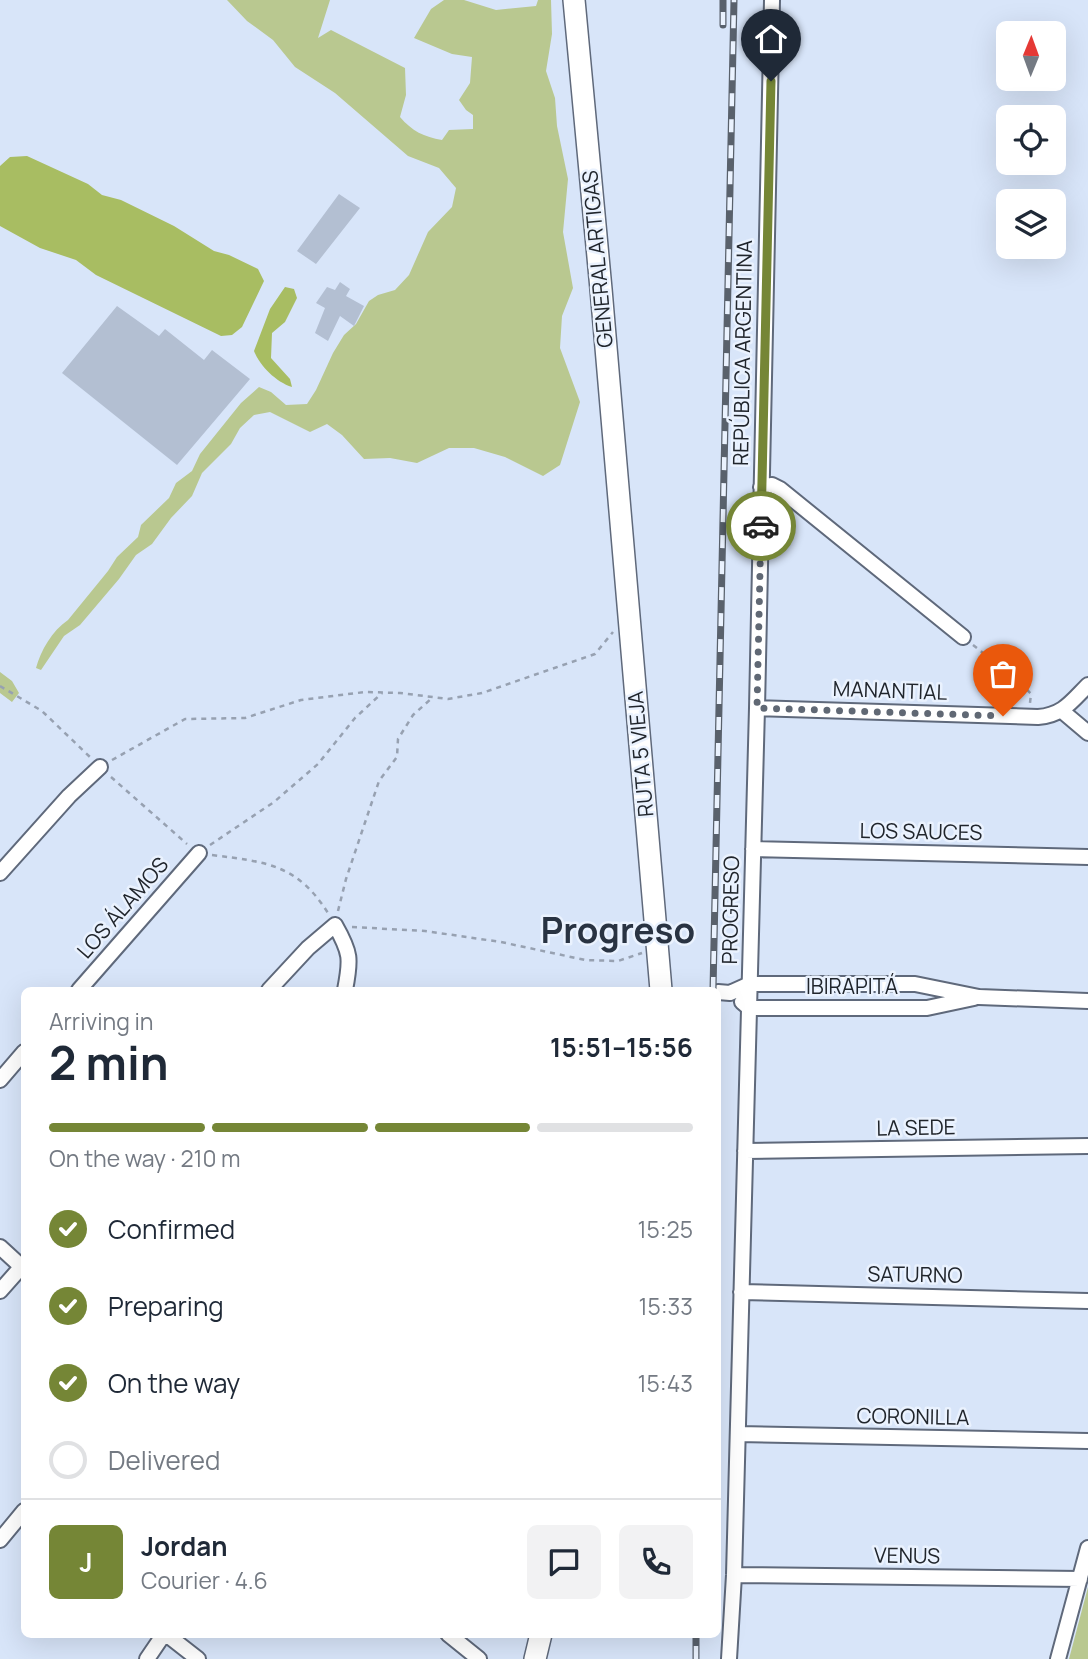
<!DOCTYPE html>
<meta charset="utf-8">
<style>
body{margin:0;font-family:Manrope,sans-serif;background:#f2f2f3;color:#1f2937;height:100vh;display:flex;flex-direction:column;font-size:26px;white-space:nowrap}
*{box-sizing:border-box;margin:0}
p{font-size:23px;color:#747a83}
.icon{flex:none;width:38px;height:38px;fill:none;stroke:currentColor;stroke-width:2;stroke-linecap:round;stroke-linejoin:round}
.map{position:relative;flex:1;overflow:hidden}
.panel{position:absolute;left:21px;top:987px;width:700px;height:651px;display:flex;flex-direction:column;background:#fff;border-radius:10px;box-shadow:0 7px 28px #0002}
.panel>*{flex:none}
.needle{width:46px;rotate:1deg}
.fabs{position:absolute;left:996px;top:21px;display:grid;gap:14px}
.fabs a{display:grid;place-items:center;width:70px;height:70px;border-radius:10px;background:#fff;box-shadow:0 7px 28px #0002;font-size:35px}
.pin{position:absolute;display:grid;place-items:center;width:60px;height:60px;color:#fff;margin:-72px -30px;border-radius:50% 50% 50% 0;rotate:-45deg;box-shadow:0 0 7px #0007}
.pin .icon{rotate:45deg}
.courier{position:absolute;display:grid;place-items:center;width:70px;height:70px;margin:-35px;border:5px solid #758636;border-radius:50%;background:#fff;color:#222;box-shadow:0 2px 9px #0007}
.headline em{font-style:normal;font-weight:700}
.headline div{display:flex;flex-direction:column-reverse}
.headline{display:flex;align-items:center;justify-content:space-between;height:119px;padding:0 28px}
h1{font-size:46px;font-weight:700;line-height:52px}
.bar{display:grid;grid-template-columns:repeat(4,1fr);gap:10px 7px;align-content:center;height:84px;padding:0 28px}
.bar i{height:9px;border-radius:5px;background:#e0e1e3}
.bar .current{background:#758636}
.bar p{grid-column:span 4}
.line{display:flex;align-items:center;gap:18px;padding:0 28px;border-top:2px solid #e0e1e3}
.line div{flex:1}
.round{display:grid;place-items:center;flex:none;width:74px;height:74px;border-radius:10px;background:#f2f2f3}
ol{padding:0 28px;list-style:none}
li{display:flex;align-items:center;gap:21px;height:77px}
li p{margin-inline-start:auto}
li .icon{padding:7px;border-radius:50%;background:#758636;color:#fff;stroke-width:4}
li:last-child{color:#747a83}
li i{width:38px;height:38px;border:4px solid #e0e1e3;border-radius:50%}
.map>svg:first-child{display:block}
.green{fill:#b9c890}
.water{fill:#a8bd62}
.building{fill:#b3bfd2}
.lines{fill:none;stroke-linecap:round;stroke-linejoin:round}
.street-casing{stroke:#5f697b;stroke-width:18}
.secondary-casing{stroke:#5f697b;stroke-width:24}
.path{stroke:#97a1b1;stroke-width:2.5;stroke-dasharray:5 5;stroke-linecap:butt}
.street{stroke:#fff;stroke-width:14}
.secondary{stroke:#fff;stroke-width:21}
.rail-casing{stroke:#59616c;stroke-width:7}
.rail{stroke:#eaf2fe;stroke-width:4.5;stroke-dasharray:13;stroke-linecap:butt}
.done{stroke:#606874;stroke-width:7;stroke-dasharray:0 12.6}
.route{stroke:#758636;stroke-width:9}
.labels{text-anchor:middle;stroke-width:5;stroke-linejoin:round;paint-order:stroke}
.street-label{font-size:21px;fill:#20252c;stroke:#eaf2fe}
.town-label{font-size:35px;font-weight:bold;fill:#293342;stroke:#eaf2fe}
</style>
<div class="map">
<svg width="1088" height="1659" viewBox="0 0 1088 1659">
<rect width="100%" height="100%" fill="#d8e5f9"/>
<path class="green" d="M227 0H330L318 38 331 30 405 68 406 95 400 117C412 131 424 137 442 140L449 130 473 129V115L466 110 459 100 470 83 472 57 452 54 414 38 431 9 444 0H464L496 10 536 6 538 0H551L552 34 546 71 555 98 557 126 568 179 563 232 573 288 562 316 560 348 580 402 560 465 543 476 505 457 474 448H449L417 463 390 458 364 459 342 435 327 424 310 432 270 412 254 415 240 428 231 444 202 473 192 496 171 518 152 544 136 555 119 579 80 625 64 636 41 670 36 668C41 650 52 631 68 620L108 571 117 557 138 537 141 525 169 498 176 483 192 471 200 454 241 403 259 387 271 392 286 405 307 404 316 390 333 353 344 335 356 324 369 301 378 295 395 290 409 275 428 232 452 207 456 188 439 168 408 156 335 93 295 67 273 40 247 21Z
M0 672 12 681 19 693 12 702 0 693Z
M1088 1587V1659H1069Z"/>
<path class="water" d="M27 156 88 184 102 195 121 200 174 226 214 251 229 255 258 269 264 281 242 327 232 335 221 336 96 275 76 260 40 248 0 226V166L10 157Z
M285 287 294 289 297 298 285 322 272 333 271 358 290 379 292 387C276 382 260 366 254 351L270 309Z"/>
<path class="building" d="M339 194 360 208 316 264 297 251Z
M340 282 350 289 346 296 364 306 354 326 340 316 328 341 315 333 325 308 316 303 327 287 335 290Z
M117 306 159 336 165 329 204 360 212 350 250 379 177 465 62 373Z"/>
<g class="lines">
<defs>
<path id="street" d="M761 487 772 485 780 489 963 637
M757 708 1038 717C1063 715 1071 702 1088 685
M1062 711 1088 733
M753 849 1088 857
M0 873 69 796 100 767
M79 990 199 853
M269 990 308 948 335 925C351 953 351 959 345 990
M718 992 730 993 750 984H915L979 997 1088 1001
M742 1002 749 1008H927L974 998
M0 1080 24 1052
M745 1151 1088 1146
M0 1247 24 1269
M0 1291 24 1264
M741 1292 1088 1301
M738 1434 1088 1441
M0 1540 24 1511
M734 1575 1080 1579
M166 1634 198 1659
M448 1634 479 1659
M147 1659 164 1634
M729 1659 734 1575 757 708 772 0
M1058 1659 1088 1548"/>
<path id="secondary" d="M574 0 601 289 661 990
M535 1659 541 1634"/>
</defs>
<use href="#street" class="street-casing"/>
<use href="#secondary" class="secondary-casing"/>
<path class="path" d="M973 645 1021 683 1031 694 1030 703
M0 686 42 711 91 758
M112 760 185 719 245 718 301 700 365 692 400 693 448 699 482 693 595 654 613 632
M111 777 187 844
M210 845 274 802 318 764 355 718 382 693
M212 855C266 862 297 864 328 913
M338 911 346 879 379 781 397 757 398 739 413 715 432 698
M352 927 425 931 501 942 585 960 618 961 642 953"/>
<use href="#street" class="street"/>
<use href="#secondary" class="secondary"/>
<defs>
<path id="rail" d="M723 25V0
M713 990 734 0
M696 1659V1634"/>
</defs>
<use href="#rail" class="rail-casing"/>
<use href="#rail" class="rail"/>
</g>
<g class="lines">
<path class="done" d="M761 526 757 708 1003 716"/>
<path class="route" d="M761 526 771 81"/>
</g>
<g class="labels">
<g class="street-label">
<text transform="translate(598 259) rotate(-95)" y="7">GENERAL ARTIGAS</text>
<text transform="translate(743 353) rotate(-89)" y="7">REPÚBLICA ARGENTINA</text>
<text transform="translate(890 691) rotate(2)" y="7">MANANTIAL</text>
<text transform="translate(641 754) rotate(-95)" y="7">RUTA 5 VIEJA</text>
<text transform="translate(921 832) rotate(1)" y="7">LOS SAUCES</text>
<text transform="translate(123 908) rotate(-49)" y="7">LOS ÁLAMOS</text>
<text transform="translate(731 910) rotate(-89)" y="7">PROGRESO</text>
<text x="852" y="994">IBIRAPITÁ</text>
<text transform="translate(916 1128) rotate(-1)" y="7">LA SEDE</text>
<text transform="translate(915 1275) rotate(1)" y="7">SATURNO</text>
<text transform="translate(913 1417) rotate(1)" y="7">CORONILLA</text>
<text transform="translate(907 1556) rotate(1)" y="7">VENUS</text>
</g>
<g class="town-label">
<text x="618" y="943">Progreso</text>
</g>
</g>
</svg>
<div class="fabs">
<a><svg class="needle" viewBox="-14 -14 28 28"><path d="M0-13l5 13h-10z" fill="#e53935"/><path d="M0 13l5-13h-10z" fill="#747a83"/></svg></a>
<a><svg class="icon" aria-label="locate" viewBox="0 0 24 24"><circle cx="12" cy="12" r="6"/><path d="M12 2v4M12 18v4M2 12h4M18 12h4"/></svg></a>
<a><svg class="icon" aria-label="layers" viewBox="0 0 24 24"><path d="M12 4l9 5-9 5-9-5zM3 14l9 5 9-5"/></svg></a>
</div>
<div class="pin" style="left:1003px;top:716px;background:#ea580c"><svg class="icon" aria-label="bag" viewBox="0 0 24 24"><path d="M5 8h14l-1 12H6zM9 8a3 3 0 0 1 6 0"/></svg></div>
<div class="pin" style="left:771px;top:81px;background:#1f2937"><svg class="icon" aria-label="home" viewBox="0 0 24 24"><path d="M3 11l9-7 9 7M6 9v11h12V9"/></svg></div>
<div class="courier" style="left:761px;top:526px"><svg class="icon" aria-label="car" viewBox="0 0 24 24"><path d="M5 17H2v-5l4-1 3-4h7l3 4 3 1v5h-3M9 17h6M6 11h13"/><circle cx="7" cy="17" r="2"/><circle cx="17" cy="17" r="2"/></svg></div>
<section class="panel">
<div class="headline"><div><h1>2 min</h1><p>Arriving in</p></div><em>15:51–15:56</em></div>
<div class="bar"><i class="current"></i><i class="current"></i><i class="current"></i><i></i><p>On the way · 210 m</p></div>
<ol>
<li><svg class="icon" aria-label="check" viewBox="0 0 24 24"><path d="M5 12l5 5 9-10"/></svg>Confirmed<p>15:25</p></li>
<li><svg class="icon" aria-label="check" viewBox="0 0 24 24"><path d="M5 12l5 5 9-10"/></svg>Preparing<p>15:33</p></li>
<li><svg class="icon" aria-label="check" viewBox="0 0 24 24"><path d="M5 12l5 5 9-10"/></svg>On the way<p>15:43</p></li>
<li><i></i>Delivered</li>
</ol>
<div class="line" style="height:126px"><b class="round" style="background:#758636;color:#fff">J</b><div><b>Jordan</b><p>Courier · 4.6</p></div><a class="round"><svg class="icon" aria-label="chat" viewBox="0 0 24 24"><path d="M4 5h16v11H9l-5 4z"/></svg></a><a class="round"><svg class="icon" aria-label="phone" viewBox="0 0 24 24"><path d="M5 4h4l2 5-3 2q2 4 5 5l2-3 5 2v4C11 20 4 13 5 4z"/></svg></a></div>
</section>
</div>
